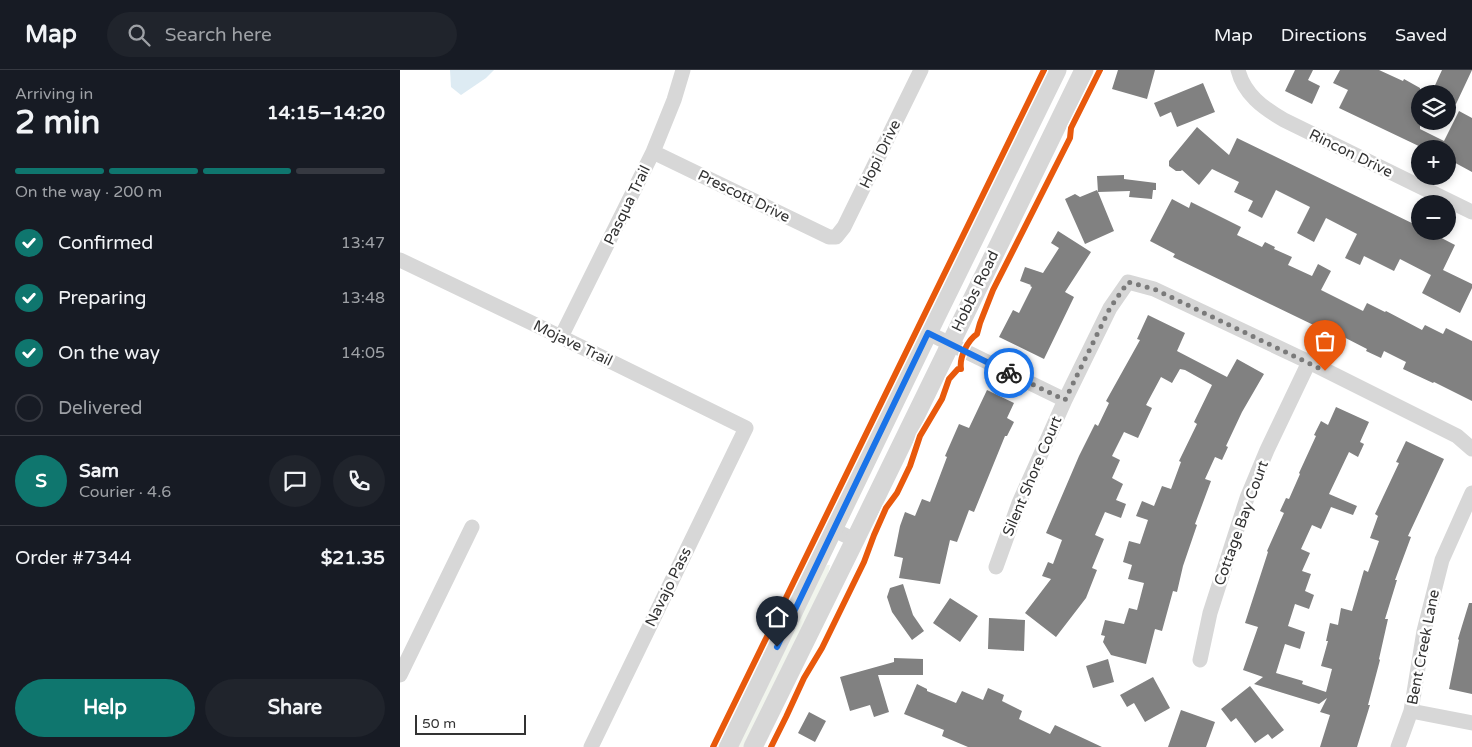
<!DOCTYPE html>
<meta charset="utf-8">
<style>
body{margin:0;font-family:"Varela Round",sans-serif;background:#20242c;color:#f1f3f6;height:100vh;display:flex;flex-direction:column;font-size:19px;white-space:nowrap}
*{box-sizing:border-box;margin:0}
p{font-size:16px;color:#9ea1a6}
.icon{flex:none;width:28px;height:28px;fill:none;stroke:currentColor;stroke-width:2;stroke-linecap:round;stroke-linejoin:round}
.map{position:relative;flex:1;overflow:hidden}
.side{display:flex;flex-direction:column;background:#171b24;width:400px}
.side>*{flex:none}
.fabs{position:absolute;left:1011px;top:15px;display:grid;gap:10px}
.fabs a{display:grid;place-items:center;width:45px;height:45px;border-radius:50%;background:#171b24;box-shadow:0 2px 8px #0003;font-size:25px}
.scale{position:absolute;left:15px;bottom:12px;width:111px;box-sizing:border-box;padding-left:5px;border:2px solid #333;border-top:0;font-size:14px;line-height:18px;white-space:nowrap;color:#333;-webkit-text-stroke:4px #fff;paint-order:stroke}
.pin{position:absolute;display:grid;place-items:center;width:42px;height:42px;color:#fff;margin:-51px -21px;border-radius:50% 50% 50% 0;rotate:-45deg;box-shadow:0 0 5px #0007}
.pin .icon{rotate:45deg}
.courier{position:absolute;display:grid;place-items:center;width:50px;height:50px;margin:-25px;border:4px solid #1a73e8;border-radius:50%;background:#fff;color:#222;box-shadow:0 1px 6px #0007}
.head em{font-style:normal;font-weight:700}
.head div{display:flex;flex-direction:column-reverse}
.head{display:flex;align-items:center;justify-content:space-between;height:85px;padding:0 15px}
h1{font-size:32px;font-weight:700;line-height:38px}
.bar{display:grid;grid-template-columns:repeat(4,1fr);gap:8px 5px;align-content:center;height:60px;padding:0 15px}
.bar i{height:6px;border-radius:4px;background:#363941}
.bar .on{background:#0f766e}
.bar p{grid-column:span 4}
.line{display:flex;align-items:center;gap:12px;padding:0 15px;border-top:1px solid #363941}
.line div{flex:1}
.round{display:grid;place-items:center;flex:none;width:52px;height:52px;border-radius:26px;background:#20242c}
ol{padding:0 15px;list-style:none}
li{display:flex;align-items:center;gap:15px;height:55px}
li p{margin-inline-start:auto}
li .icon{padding:5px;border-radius:50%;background:#0f766e;color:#fff;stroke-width:4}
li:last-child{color:#9ea1a6}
li i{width:28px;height:28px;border:2px solid #363941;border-radius:50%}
.primary-button{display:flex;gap:10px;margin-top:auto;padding:10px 15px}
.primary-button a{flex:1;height:58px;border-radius:30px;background:#0f766e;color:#fff;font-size:20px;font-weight:700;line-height:58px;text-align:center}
.primary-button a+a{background:#20242c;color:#f1f3f6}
header{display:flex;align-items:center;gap:30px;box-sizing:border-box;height:70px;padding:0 25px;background:#171b24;border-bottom:1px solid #363941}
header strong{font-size:24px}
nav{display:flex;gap:28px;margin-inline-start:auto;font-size:18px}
.search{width:350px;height:45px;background:#20242c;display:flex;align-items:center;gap:12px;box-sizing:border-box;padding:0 18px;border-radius:28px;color:#9ea1a6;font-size:19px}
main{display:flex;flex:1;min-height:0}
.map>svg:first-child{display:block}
.green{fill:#f1f5ed}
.water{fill:#ddebf3}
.building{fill:#818181}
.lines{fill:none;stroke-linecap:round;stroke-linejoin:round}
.minor{stroke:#d7d7d7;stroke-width:15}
.tertiary{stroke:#d7d7d7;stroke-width:19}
.cycleway-casing{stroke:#fff;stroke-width:9}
.cycleway{stroke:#e8590c;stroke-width:6}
.done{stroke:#7a7a7a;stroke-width:5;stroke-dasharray:0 9}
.route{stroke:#1a73e8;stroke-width:6}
.labels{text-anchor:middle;stroke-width:5;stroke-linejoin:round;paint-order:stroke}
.street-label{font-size:15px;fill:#333;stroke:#fff}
</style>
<header>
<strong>Map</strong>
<div class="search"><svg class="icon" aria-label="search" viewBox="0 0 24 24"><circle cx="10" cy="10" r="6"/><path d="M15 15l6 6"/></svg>Search here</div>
<nav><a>Map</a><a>Directions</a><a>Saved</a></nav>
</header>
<main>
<section class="side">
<div class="head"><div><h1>2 min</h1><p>Arriving in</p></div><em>14:15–14:20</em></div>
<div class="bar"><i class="on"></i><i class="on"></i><i class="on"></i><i></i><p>On the way · 200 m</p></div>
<ol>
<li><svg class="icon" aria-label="check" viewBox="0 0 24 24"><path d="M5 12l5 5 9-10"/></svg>Confirmed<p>13:47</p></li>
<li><svg class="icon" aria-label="check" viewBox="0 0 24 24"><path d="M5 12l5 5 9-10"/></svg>Preparing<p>13:48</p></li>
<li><svg class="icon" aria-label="check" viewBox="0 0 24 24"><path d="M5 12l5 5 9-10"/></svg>On the way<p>14:05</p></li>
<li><i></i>Delivered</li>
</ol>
<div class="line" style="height:90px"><b class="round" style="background:#0f766e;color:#fff">S</b><div><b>Sam</b><p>Courier · 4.6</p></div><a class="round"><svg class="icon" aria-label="chat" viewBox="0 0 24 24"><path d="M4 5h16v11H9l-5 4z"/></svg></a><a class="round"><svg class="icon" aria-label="phone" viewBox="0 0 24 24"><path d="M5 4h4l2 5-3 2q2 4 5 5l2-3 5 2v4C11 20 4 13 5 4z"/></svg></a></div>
<div class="line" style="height:65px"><div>Order #7344</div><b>$21.35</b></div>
<div class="primary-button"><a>Help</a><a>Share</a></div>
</section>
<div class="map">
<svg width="1072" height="677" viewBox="0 0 1072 677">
<rect width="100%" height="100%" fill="#fff"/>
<path class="green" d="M427 495H430L426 513 345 677H336L419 507Z"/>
<path class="water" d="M50 0H94L86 8 61 25 51 17Z"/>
<path class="building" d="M718 0H755L747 29 712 19Z
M895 0H913L908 10 920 16 912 34 885 21Z
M940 0H979L1003 11 1004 9 1020 18V59L1044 71 1059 41 1072 48V102L1048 89V79H1025L939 38 948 20 933 13Z
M1042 0H1072L1056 34 1048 29V24H1031Z
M803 13 815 42 777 57 771 42 760 47 754 33Z
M797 57 829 85 837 68 1020 157V161H1028L1055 175 1043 200 1072 214V218L1060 243 1022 223 1031 205 1000 189 994 201 964 186 960 195 945 188 957 164 926 148 914 172 897 163 910 137 876 120 862 148 848 141 853 131 834 122 839 112 812 99 799 115 782 100 781 101H776L769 96V91Z
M724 105V109L756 113V120H753L752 129 729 127 730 121 698 122 714 161 685 174 665 129 675 124 680 127 697 120 698 122 697 106Z
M772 129 789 138 791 132 841 157 837 165 862 177 865 172 875 177 874 179 892 187 888 195 912 206 918 194 931 201 921 220 963 241 967 233 985 242 986 241 1022 260 1025 255 1043 264 1046 258 1072 271V331L1034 312 1033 313 1003 299 1006 292 984 281 981 288 966 281 967 279 930 260 928 262 773 187 775 184 750 171Z
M658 161 691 182 665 222 674 227 644 289 599 267 613 240 619 243 632 217 630 216 631 215 620 211 625 197 643 203 659 178 651 173Z
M748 245 785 263 777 281 827 307 837 289 864 304 842 342 826 376 828 377 822 390 815 387 805 409 811 411 795 454 797 455 783 496 777 522 773 521 762 561 755 559 746 594 711 585 703 572 705 566 701 565 705 550 724 554 729 538 737 540 744 513 728 509 732 495 723 492 729 471 740 474 748 450 736 446 742 431 754 436 762 416 771 419 781 392 779 391 797 354 794 352 812 315 785 300 780 299 772 313 761 307 746 335 752 338 738 368 724 362 712 386 720 390 712 408 723 414 716 430 726 434 721 448 705 442 695 465 704 469 692 498 697 500 686 528 656 567 625 543 651 509 642 506 648 492 653 494 662 470 646 463 679 386 695 354 698 356 709 333 706 331 740 270 737 269Z
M587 320 614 333 607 348 614 352 607 366H605L574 442 569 440 557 472 550 470 540 514 499 508 503 488 494 486 500 456 505 442 515 446 522 429 530 432 547 387 545 386 559 354 569 358Z
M936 337 969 352 960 372 964 374 958 387 949 382 929 424 957 436 953 445 931 437 921 459 912 455 901 479 910 483 902 501 911 504 905 521 914 525 909 539 895 534 888 556 905 562 900 579 885 574 876 603 903 611 902 614 926 622 932 599 921 596 928 571H926L930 553 938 555 941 538 952 541 964 500 968 502 979 471 970 468 978 446 975 444 999 393 996 392 1006 371 1044 389 1008 466 1011 467 995 510H997L985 549H988L979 589 980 590 968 635H970L957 677H920L930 645 920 642 927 628 919 634 854 614 863 607 843 600 858 557 845 553 868 482 867 481 884 443 880 441 886 428 889 429 900 404 899 403 916 366 914 365 921 351 928 355Z
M503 514 513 545 524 561 512 570 492 542 487 527 490 518Z
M550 528 578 546 560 572 533 553Z
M1069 533H1072V624L1049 619 1059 570 1058 569Z
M589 548 625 550 624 581 588 579Z
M494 588 523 589V605H478L489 642 474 647 470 635 450 641 440 607 494 592Z
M708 589 714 612 693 618 686 596Z
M753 607 770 638 745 652 734 633 727 637 720 625Z
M517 614 527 619V621L556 633 562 621 583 630 588 618 604 625 602 631 622 641 619 649 650 664 655 655 702 677H568L542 666 544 660 504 644Z
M850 616 884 660 872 669 868 664 855 673 836 648 831 652 821 639Z
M781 640 815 652 806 677H768Z
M409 642 426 651 415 672 398 663Z"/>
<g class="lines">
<path class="minor" d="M838 0C844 24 863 38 884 50L1072 142
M253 82 429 167H436L444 157 521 0
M0 190 161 267 346 358 191 677
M528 263 665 330
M161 267 253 82 274 30 283 0
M434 460 455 470
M596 497 619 433 665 330 710 238 728 212 754 219 909 292 1057 366 1072 379
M800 590 810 543 847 428 867 380 909 292
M0 605 72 457
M1011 641 1072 653
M998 677 1011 641 1024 561 1042 490 1072 423"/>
<path class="tertiary" d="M328 677 528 263 657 0
M353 677 455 470 684 0"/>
<defs>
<path id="cycleway" d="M313 677 644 0
M371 677 386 647 404 608 422 578 464 492 474 465 486 438 497 423 510 396 520 366 542 329 549 309 558 299H561C559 287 568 270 577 264L580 253 593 220 670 68 671 58 700 0"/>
</defs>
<use href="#cycleway" class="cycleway-casing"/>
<use href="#cycleway" class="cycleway"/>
</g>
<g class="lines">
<path class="done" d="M609 303 665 330 710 238 728 212 754 219 925 301"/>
<path class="route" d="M377 577 528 263 609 303"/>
</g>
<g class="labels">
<g class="street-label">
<text transform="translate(951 83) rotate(26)" y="5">Rincon Drive</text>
<text transform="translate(480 84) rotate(-64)" y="5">Hopi Drive</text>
<text transform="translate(344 126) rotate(26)" y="5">Prescott Drive</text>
<text transform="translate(227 135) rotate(-64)" y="5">Pasqua Trail</text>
<text transform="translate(575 221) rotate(-64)" y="5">Hobbs Road</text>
<text transform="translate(173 273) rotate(26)" y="5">Mojave Trail</text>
<text transform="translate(632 406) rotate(-67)" y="5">Silent Shore Court</text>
<text transform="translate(841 453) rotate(-70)" y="5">Cottage Bay Court</text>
<text transform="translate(268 517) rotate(-64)" y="5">Navajo Pass</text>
<text transform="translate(1023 577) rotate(-79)" y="5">Bent Creek Lane</text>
</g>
</g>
</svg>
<div class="fabs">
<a><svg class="icon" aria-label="layers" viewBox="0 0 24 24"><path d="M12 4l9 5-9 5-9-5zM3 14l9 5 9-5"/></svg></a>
<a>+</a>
<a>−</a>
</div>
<div class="scale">50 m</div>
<div class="pin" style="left:925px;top:301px;background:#ea580c"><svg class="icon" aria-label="bag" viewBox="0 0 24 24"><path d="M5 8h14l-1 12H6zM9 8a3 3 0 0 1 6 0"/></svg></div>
<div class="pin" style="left:377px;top:577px;background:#1f2937"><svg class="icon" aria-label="home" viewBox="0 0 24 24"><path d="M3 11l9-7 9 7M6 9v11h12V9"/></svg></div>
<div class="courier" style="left:609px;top:303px"><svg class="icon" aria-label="bike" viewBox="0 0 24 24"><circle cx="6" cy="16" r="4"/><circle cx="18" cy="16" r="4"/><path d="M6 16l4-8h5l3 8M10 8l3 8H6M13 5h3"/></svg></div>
</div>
</main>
